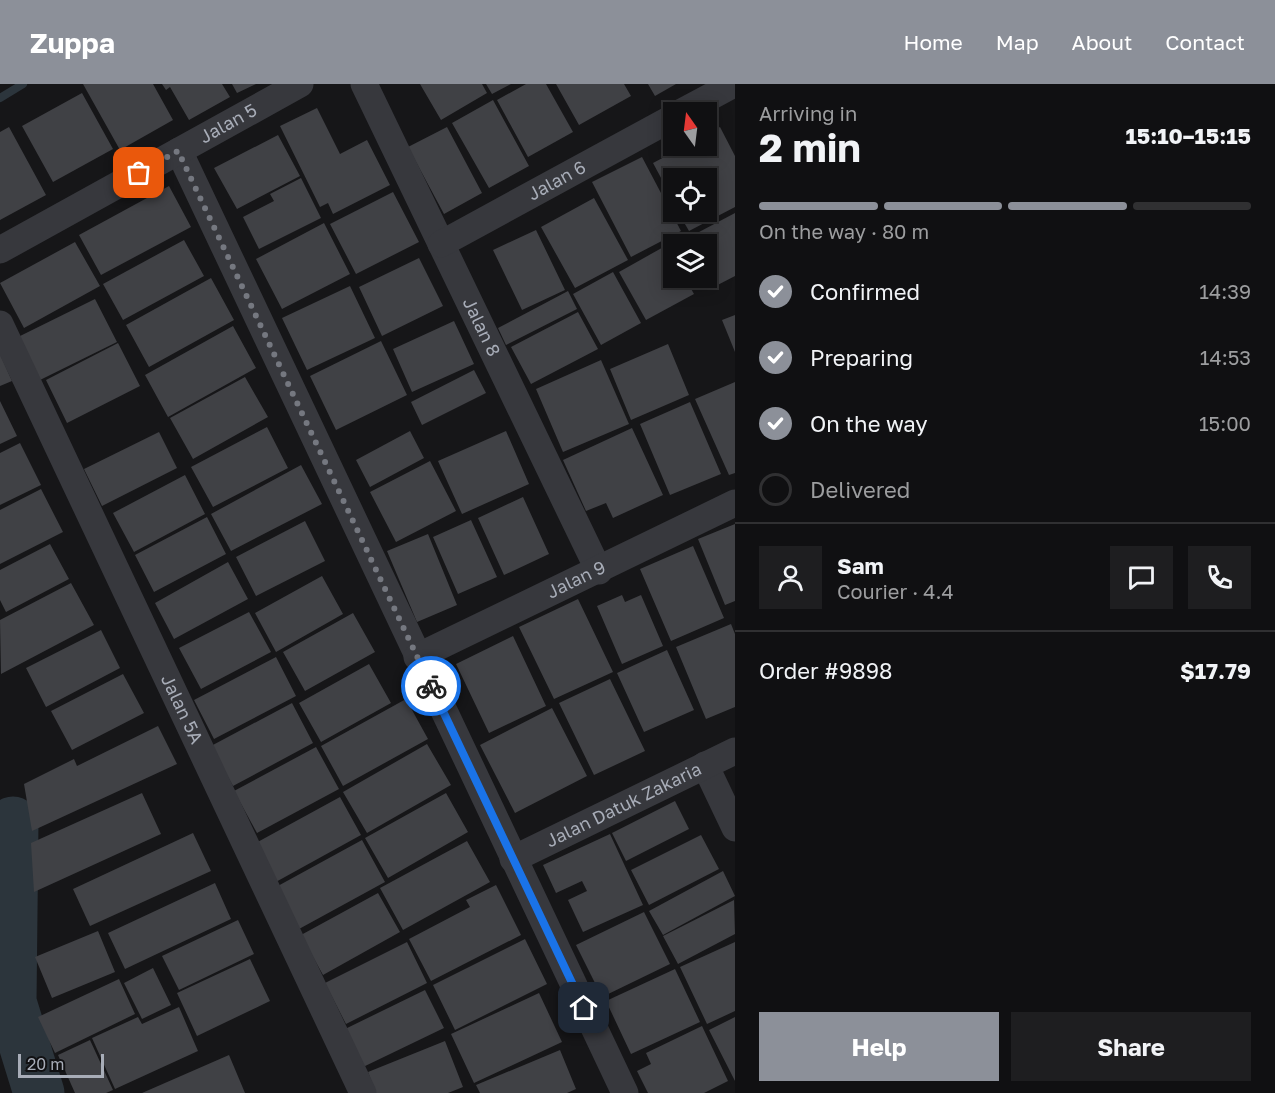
<!DOCTYPE html>
<meta charset="utf-8">
<style>
body{margin:0;font-family:"Golos Text",sans-serif;background:#1e1e20;color:#f1f3f6;height:100vh;display:flex;flex-direction:column;font-size:22px;white-space:nowrap}
*{box-sizing:border-box;margin:0}
p{font-size:20px;color:#9c9d9f}
.icon{flex:none;width:33px;height:33px;fill:none;stroke:currentColor;stroke-width:2;stroke-linecap:round;stroke-linejoin:round}
.map{position:relative;flex:1;overflow:hidden}
.panel{display:flex;flex-direction:column;background:#101012;width:540px}
.panel>*{flex:none}
.needle{width:39px;rotate:346deg}
.fabs{position:absolute;left:663px;top:18px;display:grid;gap:12px}
.fabs a{display:grid;place-items:center;width:54px;height:54px;border-radius:0px;background:#101012;box-shadow:0 3px 15px #0003,0 0 0 2px #303032;font-size:30px}
.scale{position:absolute;left:18px;bottom:15px;width:86px;box-sizing:border-box;padding-left:6px;border:3px solid #a8adb8;border-top:0;font-size:16px;line-height:21px;white-space:nowrap;color:#a8adb8;-webkit-text-stroke:4px #111113;paint-order:stroke}
.pin{position:absolute;display:grid;place-items:center;width:51px;height:51px;color:#fff;margin:-26px;border-radius:12px;box-shadow:0 3px 9px #0006}
.courier{position:absolute;display:grid;place-items:center;width:60px;height:60px;margin:-30px;border:4px solid #1a73e8;border-radius:50%;background:#fff;color:#222;box-shadow:0 2px 8px #0007}
.overview em{font-style:normal;font-weight:700}
.overview div{display:flex;flex-direction:column-reverse}
.overview{display:flex;align-items:center;justify-content:space-between;height:102px;padding:0 24px}
h1{font-size:39px;font-weight:700;line-height:45px}
.bar{display:grid;grid-template-columns:repeat(4,1fr);gap:9px 6px;align-content:center;height:72px;padding:0 24px}
.bar i{height:8px;border-radius:4px;background:#303032}
.bar .current{background:#8c9099}
.bar p{grid-column:span 4}
.line{display:flex;align-items:center;gap:15px;padding:0 24px;border-top:2px solid #303032}
.line div{flex:1}
.round{display:grid;place-items:center;flex:none;width:63px;height:63px;border-radius:0px;background:#1e1e20}
ol{padding:0 24px;list-style:none}
li{display:flex;align-items:center;gap:18px;height:66px}
li p{margin-inline-start:auto}
li .icon{padding:6px;border-radius:50%;background:#8c9099;color:#fff;stroke-width:4}
li:last-child{color:#9c9d9f}
li i{width:33px;height:33px;border:3px solid #303032;border-radius:50%}
.button{display:flex;gap:12px;margin-top:auto;padding:12px 24px}
.button a{flex:1;height:69px;border-radius:0px;background:#8c9099;color:#fff;font-size:24px;font-weight:700;line-height:69px;text-align:center}
.button a+a{background:#1e1e20;color:#f1f3f6}
header{display:flex;align-items:center;gap:36px;box-sizing:border-box;height:84px;padding:0 30px;background:#8c9099;color:#fff}
header strong{font-size:28px}
nav{display:flex;gap:33px;margin-inline-start:auto;font-size:21px}
main{display:flex;flex:1;min-height:0}
.map>svg:first-child{display:block}
.lines{fill:none;stroke-linecap:round;stroke-linejoin:round}
.stream{stroke:#2c353c;stroke-width:8}
.river{stroke:#2c353c;stroke-width:51}
.building{fill:#404145}
.minor{stroke:#37383d;stroke-width:27}
.done{stroke:#757880;stroke-width:6;stroke-dasharray:0 10.8}
.route{stroke:#1a73e8;stroke-width:8}
.labels{text-anchor:middle;stroke-width:4.5;stroke-linejoin:round;paint-order:stroke}
.street-label{font-size:18px;fill:#a8adb8;stroke:#111113}
</style>
<header>
<strong>Zuppa</strong>
<nav><a>Home</a><a>Map</a><a>About</a><a>Contact</a></nav>
</header>
<main>
<div class="map">
<svg width="735" height="1009" viewBox="0 0 735 1009">
<rect width="100%" height="100%" fill="#161618"/>
<g class="lines">
<path class="stream" d="M0 14 23 0"/>
<path class="river" d="M13 738 11 918 39 1009"/>
</g>
<path class="building" d="M83 0H153L173 36 120 66Z
M162 0H222L230 13 189 36 170 3 166 6Z
M232 0H256L237 9Z
M420 0H482L487 9 441 36Z
M486 0H511L492 10Z
M526 0H546L573 48 528 73 497 16Z
M556 0H624L631 12 579 41Z
M648 0H676L655 12Z
M82 9 113 65 53 98 22 42Z
M493 16 529 82 489 104 452 39Z
M317 24 340 70 367 56 390 101 333 130 328 119 320 123 280 42Z
M9 43 46 111 0 136V48Z
M447 43 482 109 444 130 408 63Z
M720 43 735 72V123L689 147 678 128H706V94H674V118L653 79 685 62H706V50Z
M278 51 300 92 237 125 214 84Z
M642 73 681 147 631 173 592 98Z
M301 94 321 134 259 165 243 133 274 117 270 110Z
M169 102 191 143 101 191 79 151Z
M393 108 419 158 356 190 330 140Z
M594 114 628 176 575 204 541 143Z
M735 129V192L708 206 701 194H706V160H684L682 157Z
M324 139 350 190 282 225 256 175Z
M536 146 565 206 522 226 493 166Z
M184 156 204 192 123 236 103 200Z
M75 158 100 202 24 244 0 199Z
M667 161 674 172V194H685L694 210 646 236 619 188Z
M419 174 443 222 382 252 359 203Z
M613 188 641 239 601 261 573 210Z
M211 194 234 236 149 283 126 241Z
M350 202 375 254 307 286 282 234Z
M568 207 577 225 506 261 498 244Z
M95 215 117 258 38 297 16 254Z
M578 228 598 265 531 300 511 263Z
M735 231V268L722 236Z
M454 237 474 280 412 308 393 265Z
M233 242 256 284 168 333 145 291Z
M381 257 407 311 336 346 310 292Z
M118 259 140 302 67 339 46 296Z
M668 260 689 311 631 336 610 285Z
M0 270 12 297 0 302Z
M601 276 629 340 563 368 536 305Z
M474 286 486 309 422 341 411 318Z
M245 293 268 333 193 375 170 334Z
M735 298V389L729 391 695 315Z
M0 317 17 352 0 360Z
M690 318 721 390 670 411 640 340Z
M267 343 288 384 213 423 191 383Z
M632 344 663 411 613 434 606 419 586 427 563 376Z
M410 347 424 374 370 403 356 376Z
M506 347 529 400 462 430 438 377Z
M159 348 177 384 102 422 84 385Z
M20 359 41 401 0 421V369Z
M430 377 456 427 396 458 370 408Z
M301 381 322 420 231 467 211 430Z
M185 391 205 430 134 468 113 429Z
M41 405 63 448 0 480V426Z
M523 413 549 470 504 491 478 434Z
M207 433 226 470 154 508 135 471Z
M471 436 497 493 458 510 433 453Z
M305 437 325 477 256 512 236 473Z
M735 440V517L725 521 698 455Z
M428 450 457 521 417 538 387 467Z
M50 460 69 495 6 528 0 516V486Z
M693 462 724 534 671 557 640 485Z
M228 478 248 515 174 555 155 519Z
M322 492 343 530 276 568 255 529Z
M71 499 94 541 1 590 0 536Z
M622 511 625 518 641 511 663 562 622 580 597 522Z
M578 515 613 588 554 615 519 543Z
M249 528 271 568 201 605 179 564Z
M353 529 375 568 305 607 283 568Z
M731 540 735 550V623L706 635 676 563Z
M101 546 120 584 46 623 26 584Z
M513 552 546 622 489 649 456 580Z
M667 566 694 626 644 648 617 589Z
M276 573 296 612 214 655 194 616Z
M369 580 391 619 321 658 299 619Z
M123 590 144 629 72 666 51 627Z
M610 595 645 667 594 691 559 619Z
M406 615 428 655 343 702 321 662Z
M292 619 313 659 233 702 211 662Z
M552 624 587 692 515 729 480 661Z
M158 642 177 680 32 747 24 700 74 675 77 682Z
M427 660 451 701 367 749 343 708Z
M316 663 339 705 257 749 234 707Z
M142 709 161 750 34 808 31 759Z
M446 709 468 748 388 794 365 754Z
M340 713 361 751 274 799 252 761Z
M675 717 689 745 626 777 612 749Z
M193 749 211 787 90 842 73 805Z
M610 750 643 821 583 848 568 816 587 807 582 797 556 809 543 781Z
M701 751 719 785 649 821 631 786Z
M362 756 385 798 299 845 276 803Z
M467 757 490 798 403 846 380 804Z
M723 787 735 812 663 851 649 827Z
M215 799 231 835 125 885 108 849Z
M496 801 521 851 431 897 409 855 470 823 466 816Z
M378 809 400 848 323 891 301 851Z
M734 816 735 850 678 880 663 852Z
M644 828 670 880 602 913 576 861Z
M238 836 254 870 179 906 162 872Z
M98 847 115 888 52 914 35 873Z
M525 855 547 900 455 946 433 901Z
M407 858 427 899 346 940 325 899Z
M735 858V927L707 940 680 883Z
M250 875 270 917 197 952 177 909Z
M153 884 171 921 142 935 124 899Z
M675 885 700 938 631 970 606 917Z
M119 895 135 930 55 969 38 933Z
M425 906 444 944 361 984 343 946Z
M539 909 562 958 474 999 451 950Z
M179 923 198 967 115 1005 92 954 138 933 142 940Z
M735 933V997L709 946Z
M702 942 728 997 704 1009H648L637 987 651 980 646 969Z
M90 956 113 1006 106 1009H75L58 971Z
M445 957 463 1003 448 1009H376L368 988Z
M560 966 576 1005 567 1009H480L476 1001Z
M229 971 245 1009H142Z"/>
<g class="lines">
<g class="minor">
<path id="s1" d="M364 0 599 487"/>
<path d="M682 28 734 0"/>
<path d="M179 67 625 1009"/>
<path id="s2" d="M441 160 674 33"/>
<path id="s3" d="M0 166 300 0"/>
<path id="s4" d="M0 240 363 1009"/>
<path id="s5" d="M417 573 735 419"/>
<path d="M705 681 735 744"/>
<path id="s6" d="M513 775 735 667"/>
</g>
</g>
<g class="lines">
<path class="done" d="M139 89 178 67 431 602"/>
<path class="route" d="M431 602 584 924"/>
</g>
<g class="labels">
<g class="street-label">
<text dy="6" stroke="none"><textPath href="#s3" startOffset="261">Jalan 5</textPath></text>
<text dy="6" stroke="none"><textPath href="#s2" startOffset="132">Jalan 6</textPath></text>
<text dy="6" stroke="none"><textPath href="#s1" startOffset="270">Jalan 8</textPath></text>
<text dy="6" stroke="none"><textPath href="#s5" startOffset="177">Jalan 9</textPath></text>
<text dy="6" stroke="none"><textPath href="#s4" startOffset="426">Jalan 5A</textPath></text>
<text dy="6" stroke="none"><textPath href="#s6" startOffset="123">Jalan Datuk Zakaria</textPath></text>
</g>
</g>
</svg>
<div class="fabs">
<a><svg class="needle" viewBox="-14 -14 28 28"><path d="M0-13l5 13h-10z" fill="#e53935"/><path d="M0 13l5-13h-10z" fill="#9c9d9f"/></svg></a>
<a><svg class="icon" aria-label="locate" viewBox="0 0 24 24"><circle cx="12" cy="12" r="6"/><path d="M12 2v4M12 18v4M2 12h4M18 12h4"/></svg></a>
<a><svg class="icon" aria-label="layers" viewBox="0 0 24 24"><path d="M12 4l9 5-9 5-9-5zM3 14l9 5 9-5"/></svg></a>
</div>
<div class="scale">20 m</div>
<div class="pin" style="left:139px;top:89px;background:#ea580c"><svg class="icon" aria-label="bag" viewBox="0 0 24 24"><path d="M5 8h14l-1 12H6zM9 8a3 3 0 0 1 6 0"/></svg></div>
<div class="pin" style="left:584px;top:924px;background:#1f2937"><svg class="icon" aria-label="home" viewBox="0 0 24 24"><path d="M3 11l9-7 9 7M6 9v11h12V9"/></svg></div>
<div class="courier" style="left:431px;top:602px"><svg class="icon" aria-label="bike" viewBox="0 0 24 24"><circle cx="6" cy="16" r="4"/><circle cx="18" cy="16" r="4"/><path d="M6 16l4-8h5l3 8M10 8l3 8H6M13 5h3"/></svg></div>
</div>
<section class="panel">
<div class="overview"><div><h1>2 min</h1><p>Arriving in</p></div><em>15:10–15:15</em></div>
<div class="bar"><i class="current"></i><i class="current"></i><i class="current"></i><i></i><p>On the way · 80 m</p></div>
<ol>
<li><svg class="icon" aria-label="check" viewBox="0 0 24 24"><path d="M5 12l5 5 9-10"/></svg>Confirmed<p>14:39</p></li>
<li><svg class="icon" aria-label="check" viewBox="0 0 24 24"><path d="M5 12l5 5 9-10"/></svg>Preparing<p>14:53</p></li>
<li><svg class="icon" aria-label="check" viewBox="0 0 24 24"><path d="M5 12l5 5 9-10"/></svg>On the way<p>15:00</p></li>
<li><i></i>Delivered</li>
</ol>
<div class="line" style="height:108px"><a class="round"><svg class="icon" aria-label="person" viewBox="0 0 24 24"><circle cx="12" cy="8" r="4"/><path d="M4 21q1-7 8-7t8 7"/></svg></a><div><b>Sam</b><p>Courier · 4.4</p></div><a class="round"><svg class="icon" aria-label="chat" viewBox="0 0 24 24"><path d="M4 5h16v11H9l-5 4z"/></svg></a><a class="round"><svg class="icon" aria-label="phone" viewBox="0 0 24 24"><path d="M5 4h4l2 5-3 2q2 4 5 5l2-3 5 2v4C11 20 4 13 5 4z"/></svg></a></div>
<div class="line" style="height:78px"><div>Order #9898</div><b>$17.79</b></div>
<div class="button"><a>Help</a><a>Share</a></div>
</section>
</main>
